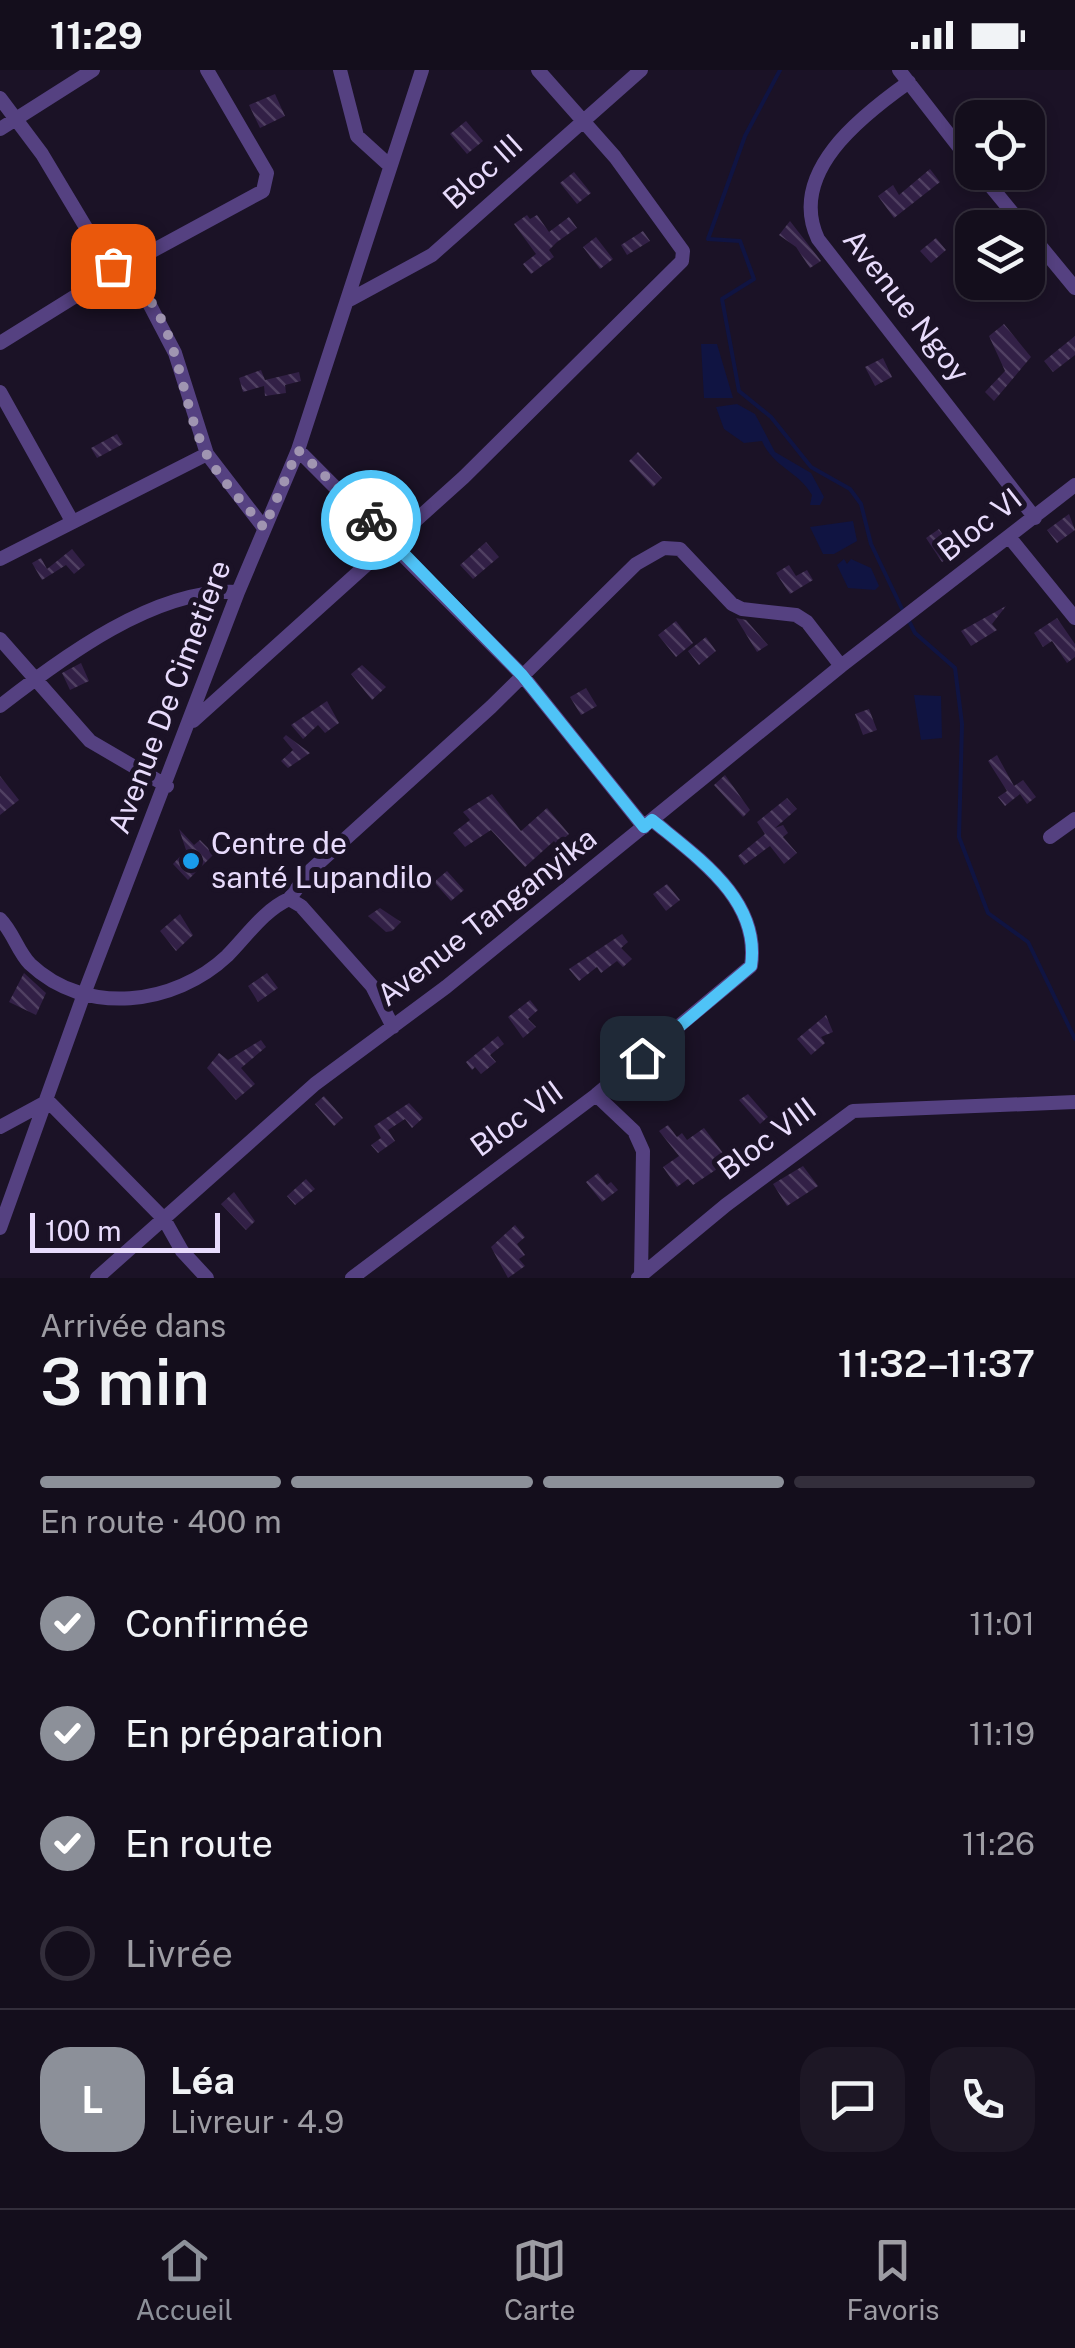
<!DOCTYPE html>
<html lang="fr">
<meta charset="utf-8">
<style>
body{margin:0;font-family:"Public Sans",sans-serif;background:#1d1725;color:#f1f3f6;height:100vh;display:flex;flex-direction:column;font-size:38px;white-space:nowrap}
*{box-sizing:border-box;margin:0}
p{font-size:32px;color:#9d9ca3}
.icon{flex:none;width:55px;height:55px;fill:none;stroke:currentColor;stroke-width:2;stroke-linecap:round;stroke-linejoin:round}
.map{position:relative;height:1208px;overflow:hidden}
.details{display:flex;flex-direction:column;background:#140e1c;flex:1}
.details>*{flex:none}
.tools{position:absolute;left:955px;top:30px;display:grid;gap:20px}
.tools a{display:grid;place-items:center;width:90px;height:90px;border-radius:20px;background:#140e1c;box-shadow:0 5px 15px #0003,0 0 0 2px #332e3b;font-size:50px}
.scale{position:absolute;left:30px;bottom:25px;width:190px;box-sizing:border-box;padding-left:10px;border:5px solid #e8dbfc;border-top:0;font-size:28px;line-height:35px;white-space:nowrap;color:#e8dbfc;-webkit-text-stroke:8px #1b1226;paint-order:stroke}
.pin{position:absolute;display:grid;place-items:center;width:85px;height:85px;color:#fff;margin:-42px;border-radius:20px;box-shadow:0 5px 15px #0006}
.courier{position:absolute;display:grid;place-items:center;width:100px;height:100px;margin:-50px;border:8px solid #4fc3f7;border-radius:50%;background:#fff;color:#222;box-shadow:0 2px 12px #0007}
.head em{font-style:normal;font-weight:600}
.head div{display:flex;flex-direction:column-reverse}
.head{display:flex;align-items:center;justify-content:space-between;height:170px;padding:0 40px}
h1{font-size:65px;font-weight:600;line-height:75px}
.bar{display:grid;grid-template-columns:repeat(4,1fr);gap:15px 10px;align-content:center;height:120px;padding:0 40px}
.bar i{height:12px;border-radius:8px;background:#332e3b}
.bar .active{background:#8c9099}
.bar p{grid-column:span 4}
.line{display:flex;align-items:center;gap:25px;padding:0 40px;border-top:2px solid #332e3b}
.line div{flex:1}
.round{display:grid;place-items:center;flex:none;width:105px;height:105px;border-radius:30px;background:#1d1725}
ol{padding:0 40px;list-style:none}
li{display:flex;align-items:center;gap:30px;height:110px}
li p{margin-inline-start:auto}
li .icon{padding:10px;border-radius:50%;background:#8c9099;color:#fff;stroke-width:4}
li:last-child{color:#9d9ca3}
li i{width:55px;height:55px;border:5px solid #332e3b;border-radius:50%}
.status{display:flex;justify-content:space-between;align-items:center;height:70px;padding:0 50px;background:#140e1c;direction:ltr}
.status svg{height:28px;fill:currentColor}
.dock{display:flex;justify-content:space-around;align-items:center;height:140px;border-top:2px solid #332e3b;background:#140e1c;font-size:28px;color:#9d9ca3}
.dock a{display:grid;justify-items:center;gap:5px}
.dock .active{color:#8c9099}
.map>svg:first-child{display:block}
.water{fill:#101442}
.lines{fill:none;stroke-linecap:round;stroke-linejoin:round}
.stream{stroke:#101442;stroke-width:4}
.building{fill:url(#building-back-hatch)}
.minor{stroke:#554181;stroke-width:14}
.done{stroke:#a095b1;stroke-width:10;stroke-dasharray:0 18}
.route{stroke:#4fc3f7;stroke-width:12}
.poi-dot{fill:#199bea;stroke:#1b1226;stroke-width:4}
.labels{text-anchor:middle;stroke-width:10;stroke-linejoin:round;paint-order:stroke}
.street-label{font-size:30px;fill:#e8dbfc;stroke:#1b1226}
.poi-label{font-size:30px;fill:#e8dbfc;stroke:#1b1226;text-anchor:start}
</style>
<div class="status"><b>11:29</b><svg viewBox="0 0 49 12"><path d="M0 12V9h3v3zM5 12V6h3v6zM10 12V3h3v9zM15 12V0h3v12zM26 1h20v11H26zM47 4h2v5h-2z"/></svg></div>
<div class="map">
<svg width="1075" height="1208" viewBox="0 0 1075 1208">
<defs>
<pattern id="building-back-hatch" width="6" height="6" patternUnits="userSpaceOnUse" patternTransform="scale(2.5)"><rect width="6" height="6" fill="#322046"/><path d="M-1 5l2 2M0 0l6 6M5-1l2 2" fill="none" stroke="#504062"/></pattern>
</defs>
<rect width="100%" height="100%" fill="#1b1226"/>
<path class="water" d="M701 274H717L733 328H704Z
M737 334 755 344 775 382 811 403 824 427 820 435H810L812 425C798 401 773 397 762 371L744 373 724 359 716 337Z
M853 451 857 471 834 484H823L810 457Z
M844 489 847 494 851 489 871 498 879 516 875 520 848 518 837 495Z
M914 625 941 626 942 668 921 670Z"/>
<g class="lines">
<path class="stream" d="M780 0 745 66 708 169 740 171 754 209 722 229 739 321 771 347 811 397 850 419 861 434 871 474 904 543
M909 551 915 563 955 598 962 654 959 767 988 843 1028 872 1075 969"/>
</g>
<path class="building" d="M275 24 285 46 260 58 249 35Z
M466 51 483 71 467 84 450 64Z
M930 99 940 112 894 148 878 126 893 115 899 125Z
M574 102 591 123 577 134 560 113Z
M527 145 530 149 537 145 549 162 569 147 577 158 557 172 549 180 554 187 531 204 523 194 536 184 514 154Z
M790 151 821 191 810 198 796 177 779 165Z
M643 161 650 171 627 185 621 175Z
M596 167 613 189 600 199 583 177Z
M936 168 946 180 931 193 920 181Z
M1004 254 1031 287 994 331 985 322 1005 301 989 266Z
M1075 266V285L1053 302 1044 291Z
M883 288 892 307 875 316 865 297Z
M261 300 265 310 299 302 301 311 285 315 286 323 265 326 264 316 243 322 239 308Z
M117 364 123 374 97 388 91 378Z
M638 382 662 408 653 417 629 391Z
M1069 444 1075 460 1057 473 1047 460Z
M939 459 955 483 942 492 926 468Z
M486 472 499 487 473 509 460 495Z
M72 479 85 495 74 504 66 495 42 510 32 493 41 488 47 499Z
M789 495 796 506 807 500 813 510 790 524 776 503Z
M1006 536 992 554 997 560 971 576 961 561Z
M736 548 746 550 768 575 757 582Z
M1057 548 1075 574V587L1067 593 1052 571 1043 577 1034 563Z
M676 551 693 573 676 587 658 565Z
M706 567 716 581 699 595 688 581Z
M81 593 89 611 70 620 62 603Z
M362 595 386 617 372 630 351 604Z
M586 618 597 636 581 645 570 627Z
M327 631 339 653 325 663 318 655 303 669 291 655Z
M869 639 877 660 863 665 855 644Z
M286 665 310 683 288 698 281 691 293 680 283 668Z
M997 685 1014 716 1023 710 1036 727 1027 734 1020 724 1005 736 998 727 1007 721 988 691Z
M725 705 750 740 743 747 714 715Z
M0 706 19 730 0 745Z
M492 724 521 761 547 738 569 764 557 775 554 771 525 797 491 760 465 777 453 763 470 750 463 742Z
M787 728 797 739 775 758 783 755 788 763 783 767 797 783 784 794 770 776 744 795 738 786 765 764 757 752Z
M179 759 194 775 200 770 214 784 188 810 173 794 186 780Z
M447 801 464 820 451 831 434 812Z
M667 814 680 830 666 841 653 824Z
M380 838 401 852 392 861 386 862 368 846Z
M180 844 193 865 176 881 160 861Z
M622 864 628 872 621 878 632 889 623 897 617 891 601 903 597 897 579 911 569 899Z
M24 903 46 923 36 945 9 932Z
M267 903 278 918 258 932 248 916Z
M530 930 538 940 528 949 536 957 523 968 508 947Z
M826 945 833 962 821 967 825 973 811 985 797 969Z
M498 966 504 974 490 985 496 992 481 1004 475 997 472 1000 466 992Z
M261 970 266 977 241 998 255 1014 236 1030 207 998 219 983 228 990Z
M748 1024 768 1047 760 1054 739 1030Z
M324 1026 343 1048 334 1056 315 1034Z
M409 1033 423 1048 412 1058 405 1049 388 1060 395 1071 378 1083 371 1075 381 1068 374 1056Z
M668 1055 677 1067 682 1063 687 1070 704 1058 729 1091 693 1115 688 1109 677 1117 663 1097 679 1086 659 1061Z
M803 1096 818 1116 787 1136 773 1114Z
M598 1103 607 1115 611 1112 618 1120 602 1132 586 1112Z
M306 1109 315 1119 295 1135 287 1126Z
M234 1122 255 1151 246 1160 221 1134Z
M515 1155 525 1167 517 1174 525 1185 519 1189 525 1196 508 1208 491 1177Z"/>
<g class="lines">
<path class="minor" d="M340 0 357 66 390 96
M899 0 972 94
M909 12C861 46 787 103 818 169L1035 448
M0 28 42 84 103 186 133 207 142 220 175 283 207 384 264 458
M0 59 93 0
M979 102 1025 158
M1028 161 1075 218
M351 229 432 185 641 0
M0 273 119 199 263 121 267 103 207 0
M0 322 72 451
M298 380 522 605 644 757
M1010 468 1075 548
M0 489 207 384
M0 569 90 671 167 716
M0 636C62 588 156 517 238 522
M193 651 464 407 682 191 683 181 615 87 538 0
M1050 767 1075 749
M289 829 311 800 491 637 636 494 664 478 680 479 732 534 742 539 796 545 807 552 841 596
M0 849C13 862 18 882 30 894 86 947 175 935 227 886 246 867 264 840 289 829L301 836 372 916 393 957
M596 1025 634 1061 643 1081 641 1206
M0 1057 48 1031 164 1149 182 1181 207 1208
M0 1158 84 924 238 522 298 380 422 0
M97 1208 315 1014 446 917 841 596 1075 415
M352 1208 596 1025 751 896C761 830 698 788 652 750
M638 1208 726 1135 853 1041 1075 1032"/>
</g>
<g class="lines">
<path class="done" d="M113 196C183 237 175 324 207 385 221 411 246 435 264 458L298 380 371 450"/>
<path class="route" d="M371 450 522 605 644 757 652 750C698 788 761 830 751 896L642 988"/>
</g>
<circle class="poi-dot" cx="191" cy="791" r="10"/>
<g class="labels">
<g class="street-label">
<text transform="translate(483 102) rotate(-42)" y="10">Bloc III</text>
<text transform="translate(906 236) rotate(52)" y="10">Avenue Ngoy</text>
<text transform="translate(980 455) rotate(-38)" y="10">Bloc VI</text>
<text transform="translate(170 627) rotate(-69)" y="10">Avenue De Cimetiere</text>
<text transform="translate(487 847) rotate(-38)" y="10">Avenue Tanganyika</text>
<text transform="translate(517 1049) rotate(-36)" y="10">Bloc VII</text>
<text transform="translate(767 1069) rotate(-37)" y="10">Bloc VIII</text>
</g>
<g class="poi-label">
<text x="211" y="784">Centre de<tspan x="211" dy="34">santé Lupandilo</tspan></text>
</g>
</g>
</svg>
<div class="tools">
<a><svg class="icon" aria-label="locate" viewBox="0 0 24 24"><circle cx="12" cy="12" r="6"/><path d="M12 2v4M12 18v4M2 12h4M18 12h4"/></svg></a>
<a><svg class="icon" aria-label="layers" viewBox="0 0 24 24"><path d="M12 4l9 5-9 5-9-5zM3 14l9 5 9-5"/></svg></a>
</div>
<div class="scale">100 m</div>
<div class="pin" style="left:113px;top:196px;background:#ea580c"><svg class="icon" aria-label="bag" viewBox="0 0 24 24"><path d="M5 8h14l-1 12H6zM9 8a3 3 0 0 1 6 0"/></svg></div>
<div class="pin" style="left:642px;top:988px;background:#1f2937"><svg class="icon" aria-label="home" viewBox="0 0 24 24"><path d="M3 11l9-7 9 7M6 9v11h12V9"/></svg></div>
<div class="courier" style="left:371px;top:450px"><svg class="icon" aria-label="bike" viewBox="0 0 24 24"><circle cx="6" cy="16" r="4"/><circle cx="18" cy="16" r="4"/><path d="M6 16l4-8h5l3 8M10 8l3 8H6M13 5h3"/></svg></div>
</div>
<section class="details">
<div class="head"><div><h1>3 min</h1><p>Arrivée dans</p></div><em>11:32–11:37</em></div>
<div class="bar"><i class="active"></i><i class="active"></i><i class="active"></i><i></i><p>En route · 400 m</p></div>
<ol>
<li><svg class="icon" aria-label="check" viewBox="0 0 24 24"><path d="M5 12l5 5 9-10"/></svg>Confirmée<p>11:01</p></li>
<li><svg class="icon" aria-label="check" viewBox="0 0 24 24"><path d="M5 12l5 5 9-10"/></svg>En préparation<p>11:19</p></li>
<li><svg class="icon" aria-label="check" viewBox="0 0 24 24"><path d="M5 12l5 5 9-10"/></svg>En route<p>11:26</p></li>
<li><i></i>Livrée</li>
</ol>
<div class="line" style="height:180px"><b class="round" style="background:#8c9099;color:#fff">L</b><div><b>Léa</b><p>Livreur · 4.9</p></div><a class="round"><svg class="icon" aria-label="chat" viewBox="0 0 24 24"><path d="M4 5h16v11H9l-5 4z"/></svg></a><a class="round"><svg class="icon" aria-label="phone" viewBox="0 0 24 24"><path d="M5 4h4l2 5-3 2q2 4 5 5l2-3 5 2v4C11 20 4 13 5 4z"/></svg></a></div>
</section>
<nav class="dock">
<a class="active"><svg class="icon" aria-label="home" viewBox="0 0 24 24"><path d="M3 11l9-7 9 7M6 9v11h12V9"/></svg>Accueil</a>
<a><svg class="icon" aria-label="map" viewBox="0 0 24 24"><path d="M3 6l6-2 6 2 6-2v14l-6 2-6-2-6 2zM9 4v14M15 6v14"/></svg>Carte</a>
<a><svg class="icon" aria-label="saved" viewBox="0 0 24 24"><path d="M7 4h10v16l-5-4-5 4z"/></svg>Favoris</a>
</nav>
